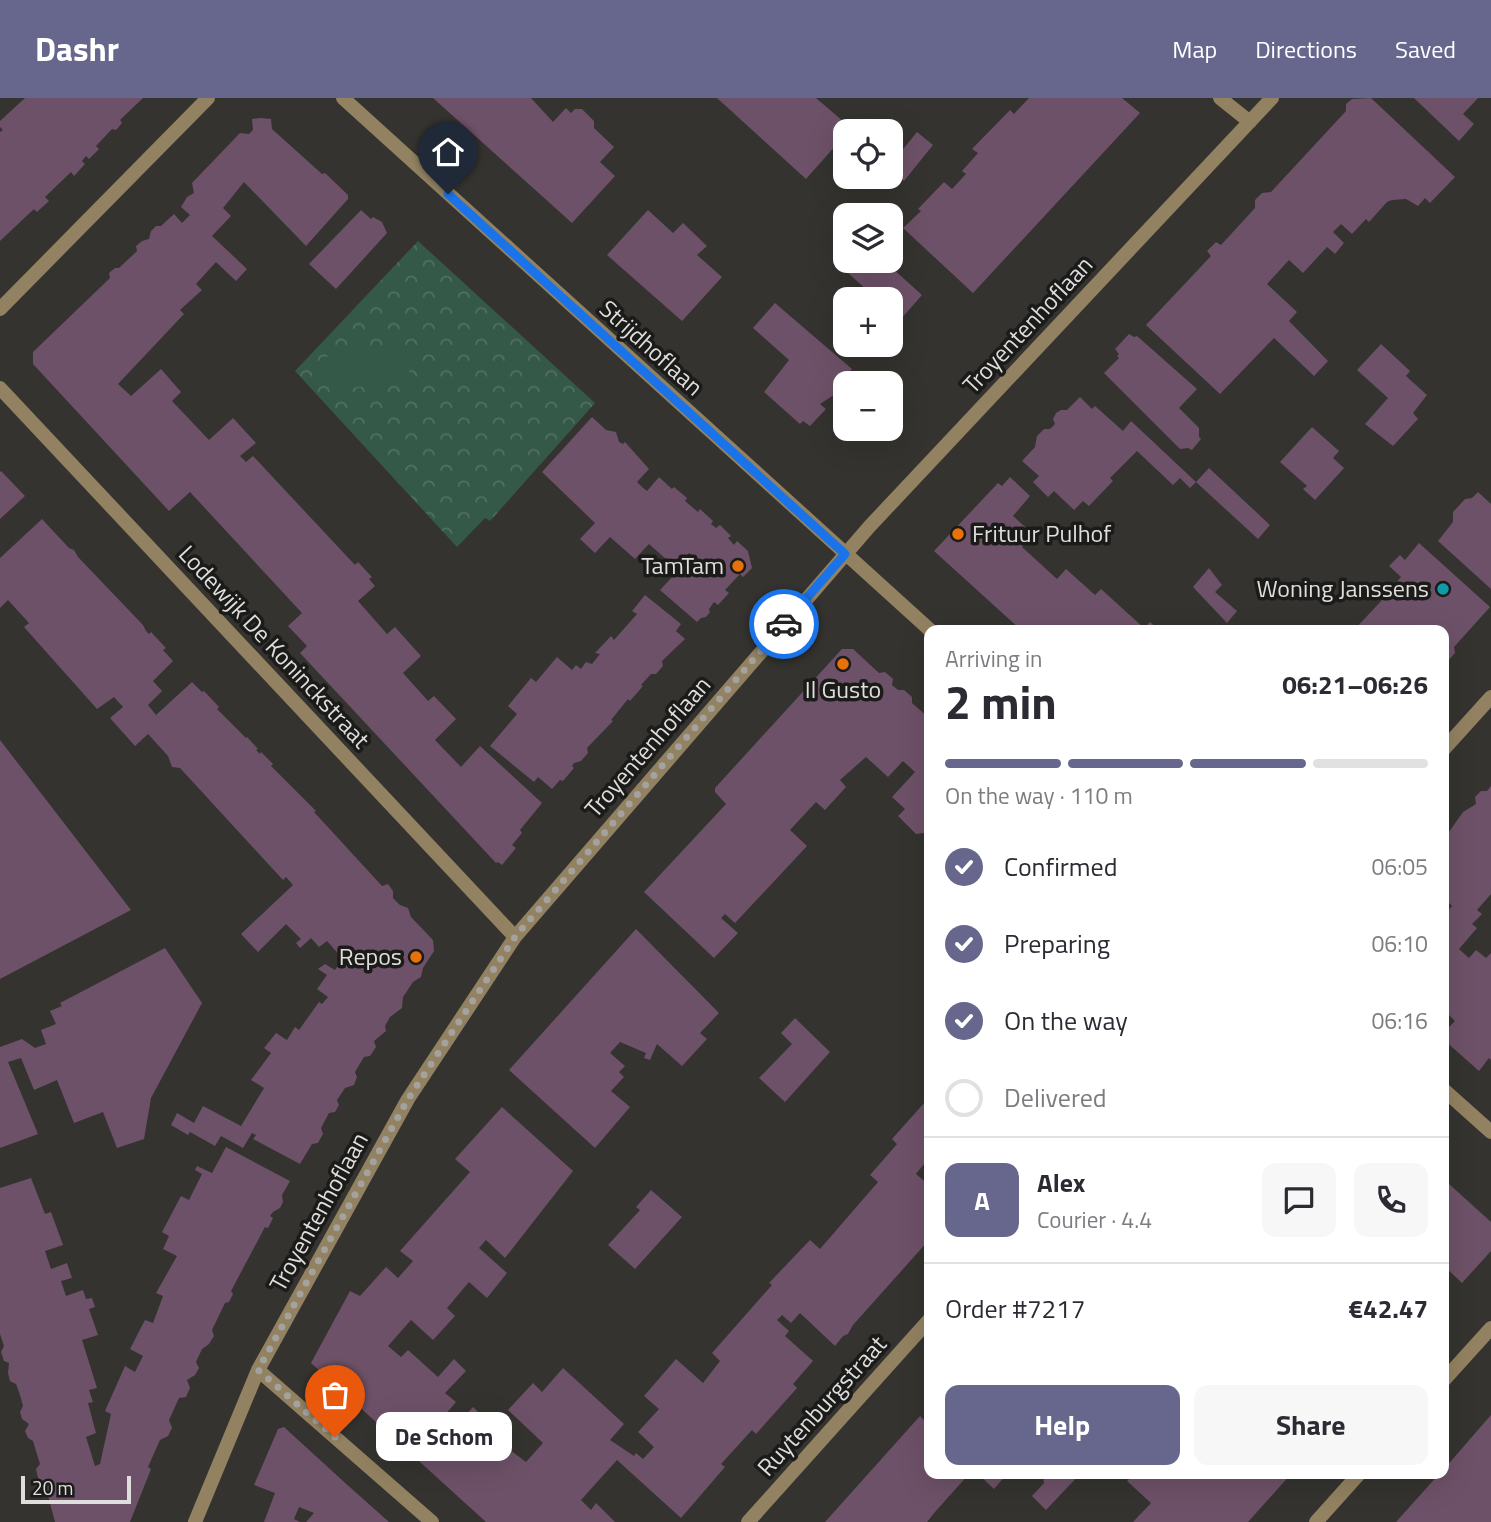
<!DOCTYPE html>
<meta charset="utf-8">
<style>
body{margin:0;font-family:"Titillium Web",sans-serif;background:#f7f7f7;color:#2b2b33;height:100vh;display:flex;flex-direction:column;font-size:26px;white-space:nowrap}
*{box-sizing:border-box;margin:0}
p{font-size:23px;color:#7c7c81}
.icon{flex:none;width:38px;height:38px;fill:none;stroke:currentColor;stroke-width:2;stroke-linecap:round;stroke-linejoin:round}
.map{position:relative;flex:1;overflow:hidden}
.sheet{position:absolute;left:924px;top:527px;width:525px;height:854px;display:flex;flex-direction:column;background:#fff;border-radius:14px;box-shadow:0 7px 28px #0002}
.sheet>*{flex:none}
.buttons{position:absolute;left:833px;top:21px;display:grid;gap:14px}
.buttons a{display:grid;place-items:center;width:70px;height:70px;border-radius:14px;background:#fff;box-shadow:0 7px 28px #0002;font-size:35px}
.scale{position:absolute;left:21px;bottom:18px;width:110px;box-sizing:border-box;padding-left:7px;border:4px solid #dfdedc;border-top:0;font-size:19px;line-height:24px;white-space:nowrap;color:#dfdedc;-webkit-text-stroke:5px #1b1b19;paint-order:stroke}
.pin{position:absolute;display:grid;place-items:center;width:60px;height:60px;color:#fff;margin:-72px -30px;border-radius:50% 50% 50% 0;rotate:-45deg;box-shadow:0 0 7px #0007}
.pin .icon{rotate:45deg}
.courier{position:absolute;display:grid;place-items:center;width:70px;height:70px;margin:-35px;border:5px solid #1a73e8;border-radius:50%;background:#fff;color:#222;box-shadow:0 2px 9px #0007}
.bubble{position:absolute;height:49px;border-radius:14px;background:#fff;box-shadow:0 7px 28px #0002;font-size:23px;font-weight:700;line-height:49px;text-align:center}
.headline em{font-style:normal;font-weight:700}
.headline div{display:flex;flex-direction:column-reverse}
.headline{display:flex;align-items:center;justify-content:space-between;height:119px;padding:0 21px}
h1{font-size:46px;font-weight:700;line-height:52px}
.bar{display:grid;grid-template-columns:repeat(4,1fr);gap:10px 7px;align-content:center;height:84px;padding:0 21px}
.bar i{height:9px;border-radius:5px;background:#e1e1e2}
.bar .selected{background:#67668d}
.bar p{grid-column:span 4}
.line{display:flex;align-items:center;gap:18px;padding:0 21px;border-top:2px solid #e1e1e2}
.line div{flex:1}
.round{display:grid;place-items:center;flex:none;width:74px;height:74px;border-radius:14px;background:#f7f7f7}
ol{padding:0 21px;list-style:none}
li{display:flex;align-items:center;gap:21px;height:77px}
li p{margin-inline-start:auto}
li .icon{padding:7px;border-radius:50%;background:#67668d;color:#fff;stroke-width:4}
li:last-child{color:#7c7c81}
li i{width:38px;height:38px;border:4px solid #e1e1e2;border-radius:50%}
.cta{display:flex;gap:14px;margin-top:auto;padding:14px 21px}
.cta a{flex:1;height:80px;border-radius:14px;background:#67668d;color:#fff;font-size:28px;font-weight:700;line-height:80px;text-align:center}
.cta a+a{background:#f7f7f7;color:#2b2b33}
header{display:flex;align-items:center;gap:42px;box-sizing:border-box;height:98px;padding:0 35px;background:#67668d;color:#fff}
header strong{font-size:33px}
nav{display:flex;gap:38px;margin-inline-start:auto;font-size:24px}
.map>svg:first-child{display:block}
.park{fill:url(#park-crowns)}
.pitch{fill:#355948}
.building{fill:#6d5168}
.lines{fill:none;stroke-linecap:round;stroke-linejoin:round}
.street{stroke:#928261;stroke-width:14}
.done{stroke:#a3a29f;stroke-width:7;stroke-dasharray:0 12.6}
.route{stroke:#1a73e8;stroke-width:9}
.food-dot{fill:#e8710a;stroke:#1b1b19;stroke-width:2.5}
.culture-dot{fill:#0f9aa8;stroke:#1b1b19;stroke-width:2.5}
.labels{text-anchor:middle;stroke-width:7;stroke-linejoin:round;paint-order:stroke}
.street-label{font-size:24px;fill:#dfdedc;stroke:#1b1b19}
.poi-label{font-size:24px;fill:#dfdedc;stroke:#1b1b19;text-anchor:end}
</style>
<header>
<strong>Dashr</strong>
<nav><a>Map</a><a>Directions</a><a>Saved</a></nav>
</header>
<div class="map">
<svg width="1491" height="1424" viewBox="0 0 1491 1424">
<defs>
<pattern id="park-crowns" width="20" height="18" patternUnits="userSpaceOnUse" patternTransform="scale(1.75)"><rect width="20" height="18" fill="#355948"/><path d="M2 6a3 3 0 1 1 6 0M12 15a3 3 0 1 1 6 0" fill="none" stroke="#527062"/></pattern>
</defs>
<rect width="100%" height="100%" fill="#34332f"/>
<path class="park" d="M418 143 595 305 490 423 485 420 457 449 295 273Z"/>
<path class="pitch" d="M403 246 411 281 330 293 324 259Z"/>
<path class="building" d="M25 0H143L120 22 122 25 116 32 112 31 96 48 99 51 89 61 86 58 82 63 85 66 74 78 71 74 45 99 49 103 37 114 34 111 0 143V34L3 32 0 29V23Z
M433 0H531L553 24 566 10 571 15 575 11H582L594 23V30L614 49 600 64 615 78 572 125Z
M717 0H816L851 30 845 33V37L806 81Z
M1029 0H1122L1140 15 973 195 903 130 921 113 918 111 944 84 952 91 966 76 962 73 978 55 972 51 1010 12 1014 16Z
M1371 0 1455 79 1430 105 1425 100 1418 108 1406 101 1392 102 1387 104 1369 124 1366 121 1352 136 1341 126 1333 134 1344 145 1335 156 1327 149 1303 175 1289 162 1267 186 1297 214 1289 223 1328 263 1314 278 1274 240 1220 296 1146 227 1211 158 1207 153 1216 144 1221 147 1255 110V102L1262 95 1271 94 1346 13V6L1352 1Z
M1414 0H1478L1463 16 1474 26 1459 43Z
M261 20 271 21 272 31 322 76 325 75 348 97V101L306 148 244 84 223 110 231 118 212 138 247 171 236 183 216 164 196 186 202 192 180 212 184 216 118 286 131 298 161 271 181 294 172 303 209 342 233 320 256 345 240 358 246 364 253 358 355 467 358 464 372 479 369 481 375 488 358 503 387 536 395 529 421 558 403 575 428 603 434 598 456 621 435 642 461 669 480 648 542 705 520 732 522 735 512 747 516 750 502 767 498 764 496 765 300 555 307 548 288 528 302 515 202 407 190 394 169 413 33 266V254L110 180 109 175 115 170H119L137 153 136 148 142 143 149 141 151 133 156 128H161L174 116 182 125 190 117 181 109 187 99 194 95 192 85 240 35 249 36 253 32 252 21Z
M917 34 933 47 904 83 891 72V66Z
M361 112 371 121 373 119 382 124 387 135 336 191 309 166Z
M648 112 673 135 683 125 707 148 697 157 722 179 682 223 607 157Z
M891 152 899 159 891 169 922 197 900 222 891 214V201H877L839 167 845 160V163H891Z
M775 205 852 271 837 287V295L820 306 826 311 810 328 803 323 800 326 764 294 789 262 753 230Z
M1129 236 1134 239 1137 238 1197 291 1179 310 1199 330V339L1201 341 1192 352 1188 350 1180 351 1104 275 1119 260 1117 258 1119 256 1115 251Z
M1381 246 1410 273 1406 278 1427 297 1413 315 1418 321 1393 348 1365 326 1388 300 1357 272Z
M1080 299 1092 311 1095 308 1123 333 1131 323 1196 384 1190 390 1180 380 1173 387 1137 353 1110 380 1113 383 1089 408 1083 403 1074 412 1054 393 1048 399 1033 384 1039 378 1022 363 1035 349 1037 338 1044 331H1050L1055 326 1053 321 1056 315 1061 312H1067Z
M592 319 606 332 616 334 619 344 623 346 625 344 649 371 637 384 642 389 647 393 659 379 672 391 674 389 687 400 685 403 698 414 700 411 713 423 711 426 716 430 720 427 731 438 728 440 734 447 737 443 748 453 752 470 743 479 740 476 725 492 729 495 718 507 714 504 709 511 710 514 706 519 701 520 697 524 660 492 675 476 679 479 696 460 689 455 676 470 649 446 635 461 610 439 595 455 580 441 595 425 542 374Z
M1312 329 1339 353 1333 360 1344 370 1315 402 1303 391 1307 388 1280 364Z
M1209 370 1270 427 1258 441 1196 384Z
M1 373 25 398 0 421V374Z
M1010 379 1030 398 1013 418 1033 436 1022 449 1057 481 1066 471 1095 497 1101 491 1144 530 1150 524 1159 532H1021L934 453 998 385 1002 388Z
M1478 394 1491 406V491L1438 443 1453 424V414L1465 401 1472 400Z
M42 421 69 450 74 452 78 459 143 527 146 533 149 536 151 534 166 550 163 552 173 563 153 583 162 593 148 607 156 617 192 584 202 594 204 593 219 609 217 611 246 640 247 639 258 651 256 652 260 656 261 654 273 666 271 668 316 713 314 714 382 788 388 786 393 793V800L400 807 408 810 411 819 433 842 434 853 423 870 421 879 413 884 403 899 402 910 390 919 385 928 386 933 374 943 376 949 370 958 364 959 355 974 357 979 354 987 345 990 337 1002 339 1007 335 1014 329 1015 321 1030 323 1036 318 1045 312 1046 300 1066 253 1041 256 1037 252 1035 243 1050 221 1038 215 1048 190 1034 188 1037 171 1027 177 1015 194 1025 203 1008 241 1028 264 990 251 982 271 955 264 950 276 935 287 942 295 929 299 932 319 904 322 906 328 899 317 891 327 877 318 871 325 866 335 872 343 861 327 843 319 849 311 840 300 850 296 845 301 841 286 826 258 854 241 836 293 787 286 779 283 782 180 670 172 669 168 658 148 636 135 648 110 620 123 609 114 599 97 611 24 529 29 525 8 502 0 510V460Z
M1419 445 1490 509 1454 549 1455 555 1447 564H1444V532H1354L1383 501V493L1389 486 1396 485 1401 479 1389 468 1400 457 1405 462Z
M1209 470 1222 487 1215 494 1237 513 1227 525 1193 489Z
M645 497 681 526 676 533 685 541 662 563 663 568 656 576H651L641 587 643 588 630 603 628 601 611 622 613 623 587 650 588 655 581 663 574 665 572 668 574 670 563 683 560 682 552 691 538 679 534 684 490 648 517 616 508 608 531 580 536 584 557 559 572 572 576 567 581 571 586 564 592 566 600 556 595 555 611 538 614 542 637 516 632 513Z
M842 551H853L879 575 885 574 893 581 892 587 898 592H904L912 599V605L929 620V727L924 735 916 736 898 718 905 711 892 699 915 674 903 663 888 679 866 659 840 682 846 689 825 712 816 704 790 732 807 748 735 825 725 816 721 820 738 835 714 860 644 794 726 706 715 694V690Z
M0 642 131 812 0 881Z
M1491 688V796L1477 812 1482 816 1472 826 1477 830 1459 851 1469 860 1476 852 1486 860 1491 855V962L1489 960 1479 973 1444 942V934L1455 923 1444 912V817L1452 808 1444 800V741L1463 714 1476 706 1475 699 1481 693H1487Z
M636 831 719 915 700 935 707 941 682 968 657 946 650 962 644 960 646 955 620 944 610 955 625 968 619 974 624 979 611 993 630 1009 595 1050 509 972Z
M165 850 202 905 151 1000 144 1041 117 1050 103 1014 74 1025 57 982 34 992 21 960 8 964 38 1036 0 1050V949L22 941 35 950 46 946 41 932 56 926 50 913 62 908 60 905Z
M795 920 830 954 785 1004 759 980 792 946 781 935Z
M925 1004 929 1008V1060L916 1076 929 1087V1142L853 1227 848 1236 843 1238 835 1248 800 1215 791 1225 782 1217 777 1222 789 1233 785 1238 813 1263 793 1286 797 1290 756 1336 752 1332 721 1366 725 1369 681 1420 617 1362 581 1402 591 1412 596 1405 615 1424H486L311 1265 350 1193 360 1198 386 1169 398 1180 413 1163 400 1153 470 1074 455 1061 502 1009 573 1073 505 1160 486 1142 479 1150 507 1175 487 1200 469 1184 447 1210 455 1218 433 1242 411 1222 388 1248 401 1259 408 1252 438 1279 454 1261 466 1273 445 1295 456 1304 444 1318 455 1328 473 1309 500 1335 495 1342 508 1355 510 1352 526 1364 543 1345 508 1312 533 1285 542 1294 563 1270 624 1326 610 1342 634 1358 636 1355 643 1361 654 1349 638 1334 659 1311 644 1298 676 1261 703 1285 720 1263 712 1255 772 1187 769 1185 810 1142 820 1151 878 1084 870 1077 897 1046 892 1041Z
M226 1049 290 1083 282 1097 283 1104 280 1110 273 1114 270 1118 273 1120 268 1130 265 1129 231 1193 233 1196 229 1204 225 1205 212 1232 214 1238 209 1246 202 1251 196 1264 199 1270 195 1277 187 1282 190 1290 186 1299 179 1300 169 1322 172 1330 168 1338 160 1342 148 1369 151 1371 130 1424H55L44 1383 38 1380 36 1371 40 1366 33 1343 28 1340 25 1333 29 1326 22 1321 20 1314 23 1308 20 1297 16 1286 10 1283 8 1275 9 1265 4 1263 1 1254 4 1248 0 1236V1090L31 1080 45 1116 51 1114 63 1147 45 1153 51 1171 67 1165 72 1180 61 1183 66 1198 83 1192 86 1201 92 1200 95 1209 89 1211 98 1237 82 1242 97 1290 89 1292 93 1304 88 1305 96 1335 86 1339 95 1368 100 1366 111 1316 105 1313 125 1268 135 1274 143 1258 130 1251 145 1222 153 1225 163 1198 156 1195 177 1158 163 1151 169 1138 162 1134 181 1098 189 1102 202 1076 195 1072 197 1068 212 1075Z
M1444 1076 1448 1079V1085L1491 1124V1153L1462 1185 1444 1168 1446 1161 1444 1158Z
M651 1092 682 1119 635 1171 608 1147 640 1112 636 1109Z
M1491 1317V1424H1396L1439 1376H1444V1371Z
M920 1318 929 1327V1376H969L935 1414 927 1424H825Z
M284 1329 343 1383 389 1424H306L314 1415 299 1409 294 1421 300 1424H264L275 1395 254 1387 278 1331Z
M978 1376H1003L1006 1377 994 1391Z
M1043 1376H1080L1046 1412 1032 1398 1044 1385Z
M1134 1376H1291L1248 1424H1133L1151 1405 1127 1383Z"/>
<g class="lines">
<path class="street" d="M343 0 930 532
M1220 0 1250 24
M0 211 208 0
M0 290 515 839
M1444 651 1491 599
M1444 992 1491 1034
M258 1272 432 1424
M1444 1282 1491 1230
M195 1424 258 1272 408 1001 515 839 869 429 1272 0
M748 1424 929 1222
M1316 1424 1359 1376"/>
</g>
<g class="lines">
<path class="done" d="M335 1339 258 1272 408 1001 515 839 784 526"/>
<path class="route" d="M448 96 845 456 784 526"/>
</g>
<g class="food-dot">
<circle cx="958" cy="436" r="7"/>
<circle cx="738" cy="468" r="7"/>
<circle cx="843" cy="566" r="7"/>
<circle cx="416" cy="859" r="7"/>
</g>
<circle class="culture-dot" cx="1443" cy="491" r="7"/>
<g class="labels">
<g class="street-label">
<text transform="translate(1028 227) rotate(-47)" y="8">Troyentenhoflaan</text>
<text transform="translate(651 250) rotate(42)" y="8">Strijdhoflaan</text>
<text transform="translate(274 549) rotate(47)" y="8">Lodewijk De Koninckstraat</text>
<text transform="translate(648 649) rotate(-49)" y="8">Troyentenhoflaan</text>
<text transform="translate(319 1114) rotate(-61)" y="8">Troyentenhoflaan</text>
<text transform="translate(822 1308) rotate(-48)" y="8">Ruytenburgstraat</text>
</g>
<g class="poi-label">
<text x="972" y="444" text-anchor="start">Frituur Pulhof</text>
<text x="724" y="476">TamTam</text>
<text x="1429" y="499">Woning Janssens</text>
<text x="843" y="600" text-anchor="middle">Il Gusto</text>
<text x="402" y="867">Repos</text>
</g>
</g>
</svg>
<div class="buttons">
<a><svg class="icon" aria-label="locate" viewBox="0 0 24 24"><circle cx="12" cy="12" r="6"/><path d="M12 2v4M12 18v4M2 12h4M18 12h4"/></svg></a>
<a><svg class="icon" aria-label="layers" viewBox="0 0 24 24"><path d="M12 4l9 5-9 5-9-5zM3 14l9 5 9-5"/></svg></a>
<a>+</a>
<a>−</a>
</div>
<div class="scale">20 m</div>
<div class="pin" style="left:335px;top:1339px;background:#ea580c"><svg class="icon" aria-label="bag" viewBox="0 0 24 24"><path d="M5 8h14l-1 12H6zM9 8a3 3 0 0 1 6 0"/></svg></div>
<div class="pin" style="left:448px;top:96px;background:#1f2937"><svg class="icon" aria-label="home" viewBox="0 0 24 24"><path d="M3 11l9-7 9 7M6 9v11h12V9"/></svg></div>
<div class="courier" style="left:784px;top:526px"><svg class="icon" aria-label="car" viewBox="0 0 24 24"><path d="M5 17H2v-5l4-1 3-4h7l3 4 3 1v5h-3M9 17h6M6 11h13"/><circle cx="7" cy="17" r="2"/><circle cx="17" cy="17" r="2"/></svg></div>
<div class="bubble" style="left:376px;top:1314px;width:136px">De Schom</div>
<section class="sheet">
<div class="headline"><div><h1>2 min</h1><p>Arriving in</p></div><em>06:21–06:26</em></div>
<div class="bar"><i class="selected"></i><i class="selected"></i><i class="selected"></i><i></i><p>On the way · 110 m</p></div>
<ol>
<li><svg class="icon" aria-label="check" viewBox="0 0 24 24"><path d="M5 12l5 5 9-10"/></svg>Confirmed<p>06:05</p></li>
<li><svg class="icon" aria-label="check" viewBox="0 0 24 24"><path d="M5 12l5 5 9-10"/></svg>Preparing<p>06:10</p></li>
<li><svg class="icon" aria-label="check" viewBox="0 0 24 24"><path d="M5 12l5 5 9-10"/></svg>On the way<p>06:16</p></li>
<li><i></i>Delivered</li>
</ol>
<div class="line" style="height:126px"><b class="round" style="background:#67668d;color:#fff">A</b><div><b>Alex</b><p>Courier · 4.4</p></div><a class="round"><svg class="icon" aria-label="chat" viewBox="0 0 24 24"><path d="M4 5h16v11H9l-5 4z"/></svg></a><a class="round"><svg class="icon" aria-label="phone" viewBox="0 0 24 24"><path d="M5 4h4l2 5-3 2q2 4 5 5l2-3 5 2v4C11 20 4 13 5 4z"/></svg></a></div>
<div class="line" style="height:91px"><div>Order #7217</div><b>€42.47</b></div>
<div class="cta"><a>Help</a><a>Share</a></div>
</section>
</div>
